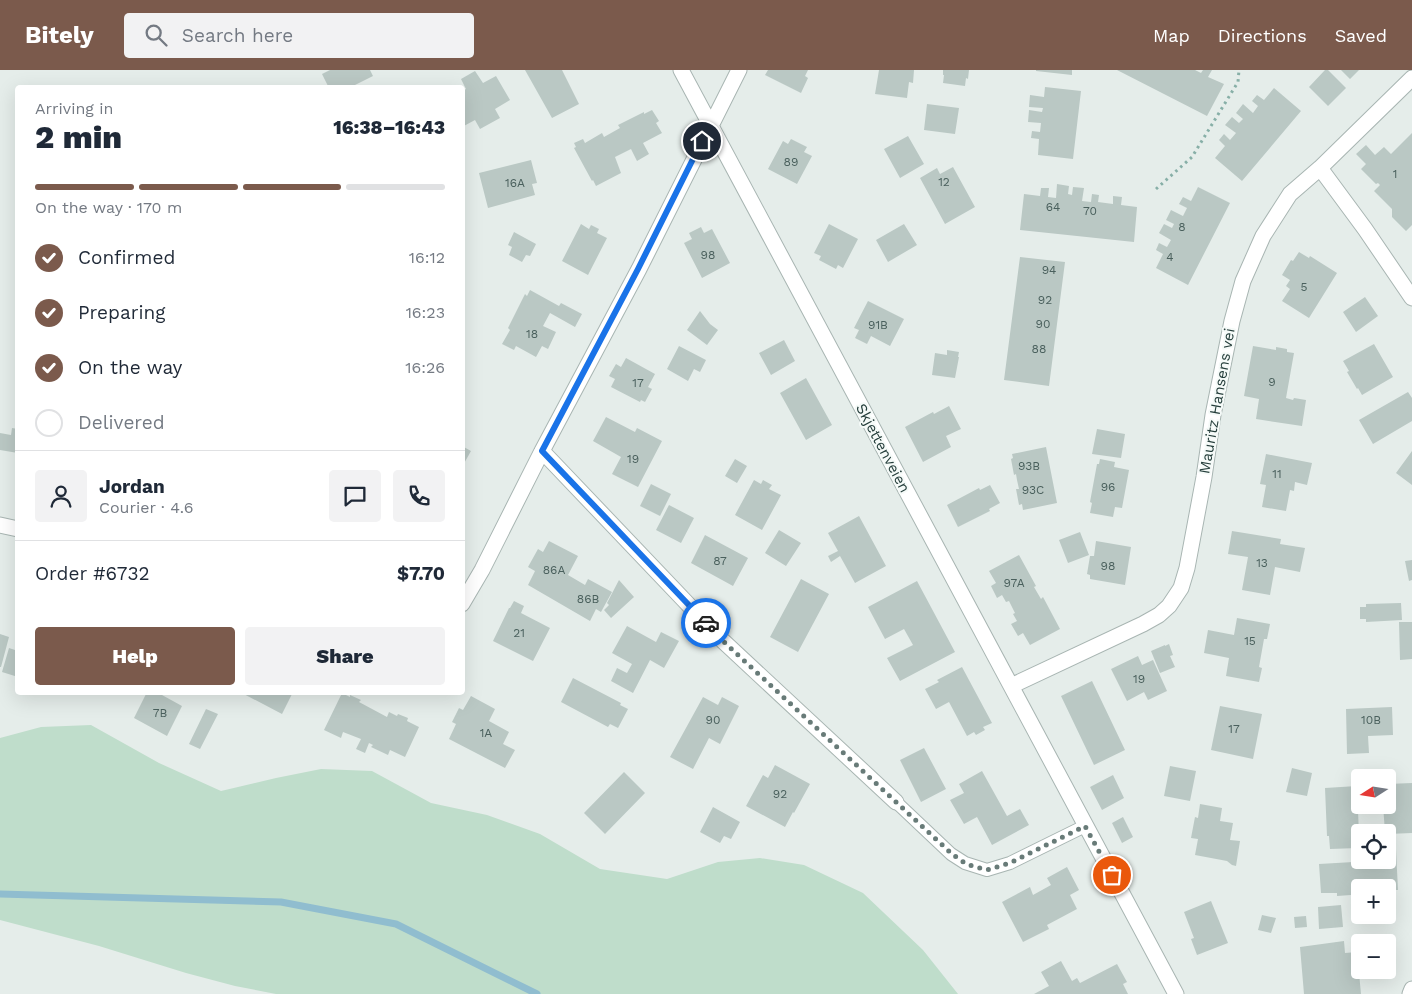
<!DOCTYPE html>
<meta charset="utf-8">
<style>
body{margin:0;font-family:"Work Sans",sans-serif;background:#f2f2f3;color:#1f2937;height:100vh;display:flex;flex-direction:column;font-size:19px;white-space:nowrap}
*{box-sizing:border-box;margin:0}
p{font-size:16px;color:#747a83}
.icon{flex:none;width:28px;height:28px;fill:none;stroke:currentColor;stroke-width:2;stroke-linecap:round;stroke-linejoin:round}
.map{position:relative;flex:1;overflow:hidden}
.details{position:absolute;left:15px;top:15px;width:450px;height:610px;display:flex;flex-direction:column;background:#fff;border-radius:5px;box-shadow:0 5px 20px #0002}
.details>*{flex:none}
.needle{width:32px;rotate:258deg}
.tools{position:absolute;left:1351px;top:699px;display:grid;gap:10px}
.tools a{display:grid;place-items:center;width:45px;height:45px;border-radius:5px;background:#fff;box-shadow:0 5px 20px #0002;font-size:25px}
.pin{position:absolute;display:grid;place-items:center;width:42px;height:42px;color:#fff;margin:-21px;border:2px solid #fff;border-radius:50%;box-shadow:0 1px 5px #0007}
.courier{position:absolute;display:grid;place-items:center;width:50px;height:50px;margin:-25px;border:4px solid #1a73e8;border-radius:50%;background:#fff;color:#222;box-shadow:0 1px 6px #0007}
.head em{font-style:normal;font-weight:800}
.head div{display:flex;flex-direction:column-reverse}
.head{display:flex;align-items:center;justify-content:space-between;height:85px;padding:0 20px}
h1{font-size:32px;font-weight:800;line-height:38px}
.bar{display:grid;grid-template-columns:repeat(4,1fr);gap:8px 5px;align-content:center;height:60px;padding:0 20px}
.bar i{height:6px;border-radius:4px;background:#e0e1e3}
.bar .selected{background:#7b5a4c}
.bar p{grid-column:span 4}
.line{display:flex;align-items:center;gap:12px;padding:0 20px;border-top:1px solid #e0e1e3}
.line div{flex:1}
.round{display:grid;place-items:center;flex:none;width:52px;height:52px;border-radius:5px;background:#f2f2f3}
ol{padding:0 20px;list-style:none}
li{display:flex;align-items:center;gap:15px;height:55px}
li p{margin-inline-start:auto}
li .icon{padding:5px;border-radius:50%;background:#7b5a4c;color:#fff;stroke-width:4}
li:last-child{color:#747a83}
li i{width:28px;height:28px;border:2px solid #e0e1e3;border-radius:50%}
.primary-button{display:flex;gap:10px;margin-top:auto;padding:10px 20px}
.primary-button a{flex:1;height:58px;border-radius:5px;background:#7b5a4c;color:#fff;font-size:20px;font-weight:800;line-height:58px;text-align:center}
.primary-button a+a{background:#f2f2f3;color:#1f2937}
header{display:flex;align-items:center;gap:30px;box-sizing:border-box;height:70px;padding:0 25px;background:#7b5a4c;color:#fff}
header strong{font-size:24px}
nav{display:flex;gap:28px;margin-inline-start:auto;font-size:18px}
.search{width:350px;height:45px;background:#f2f2f3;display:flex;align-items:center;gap:12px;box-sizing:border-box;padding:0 18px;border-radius:5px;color:#747a83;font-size:19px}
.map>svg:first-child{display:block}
.green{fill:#bfddcb}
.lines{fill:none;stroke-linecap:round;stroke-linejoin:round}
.stream{stroke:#90bdcf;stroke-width:7}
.building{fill:#bac8c4}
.lane-casing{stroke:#a8b5b2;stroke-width:14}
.street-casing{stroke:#a8b5b2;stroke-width:17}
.path{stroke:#87afa7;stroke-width:3;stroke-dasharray:2.5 4;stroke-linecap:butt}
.lane{stroke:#fff;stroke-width:12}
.street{stroke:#fff;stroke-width:15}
.done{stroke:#687b78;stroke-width:5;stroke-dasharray:0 9}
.route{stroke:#1a73e8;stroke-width:6}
.labels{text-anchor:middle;stroke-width:4;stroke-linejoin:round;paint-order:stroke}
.number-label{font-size:12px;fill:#4a605d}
.street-label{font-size:15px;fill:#253e3b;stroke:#f5faf8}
</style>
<header>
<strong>Bitely</strong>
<div class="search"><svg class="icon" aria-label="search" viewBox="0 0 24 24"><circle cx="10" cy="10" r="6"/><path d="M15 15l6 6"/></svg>Search here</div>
<nav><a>Map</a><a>Directions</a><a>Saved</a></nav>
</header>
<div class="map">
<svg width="1412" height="924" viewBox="0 0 1412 924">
<rect width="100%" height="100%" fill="#e5edea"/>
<path class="green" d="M91 655 159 693 221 721 276 708 321 699 372 701 431 733 487 745 540 764 600 799 667 809 718 792 760 788 804 795 863 823 923 880 958 924H276L235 916 186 903 99 876 0 850V668L41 657Z"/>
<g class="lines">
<path class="stream" d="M0 824 281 832 396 854 537 924"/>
</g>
<path class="building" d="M330 0H370L373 6 355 15 357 18H329L322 4Z
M525 0H562L579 34 552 48Z
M768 0H808L805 6 808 8 801 23 765 5Z
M879 0H914L913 13 909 12 907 28 875 24Z
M943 0H969L968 9 966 8 965 16 943 13 944 5H943Z
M1036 0H1072V5L1036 1Z
M1117 0H1195L1201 3 1203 0H1212L1208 7 1224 14 1207 46Z
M1325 0H1328L1346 18 1328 36 1309 17Z
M1341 0H1359L1350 9Z
M475 1 483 13 496 6 510 30 495 39 500 48 480 59 475 50 462 57V21L466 19 461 9Z
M1045 17 1081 21 1073 89 1038 85 1039 69 1031 68 1032 61 1040 62 1041 53 1028 52 1029 40 1042 42 1043 38 1029 37 1030 25 1044 27Z
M1274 18 1301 41 1242 111 1215 88 1225 76 1219 70 1224 64 1230 70 1236 63 1225 55 1232 47 1239 53 1243 49 1236 43 1243 34 1253 43 1258 36 1252 31 1257 25 1264 30Z
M927 34 959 38 955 64 924 60Z
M652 40 659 51 656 53 662 63 643 73 649 84 637 91 631 79 615 87 621 103 596 116 593 110 592 111 574 78 576 77 574 73 583 69 585 73 602 63 604 67 620 58 618 55 644 42V44Z
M1412 63V155L1406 161 1392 147V139L1374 121 1380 115 1378 113 1376 114 1361 99 1366 94 1356 84 1366 75 1375 85 1384 77 1391 84Z
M908 66 924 94 900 108 884 79Z
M791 69 807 77 804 82 812 86 797 114 768 99 783 71 788 74Z
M531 90 537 113 532 114 535 125 488 138 479 103Z
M953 97 975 137 945 154 920 108 937 98 940 104Z
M1057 114 1069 116 1068 124 1072 125 1073 117 1084 118 1082 131 1091 132 1092 124 1099 125 1098 132 1113 134V126L1122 127 1121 135 1137 137 1134 172 1020 160 1024 124 1040 126 1041 118H1049L1048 127 1056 128Z
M1198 117 1230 133 1188 215 1156 198 1163 184 1156 180 1159 173 1167 177 1171 170 1159 163 1164 154 1172 158 1174 154 1166 150 1171 140 1183 146 1187 138 1179 134 1183 127 1191 131Z
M581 154 589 159 591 155 599 159 597 163 607 168 588 205 562 191Z
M829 154 858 169 843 198 838 195 836 199 819 190 821 186 814 183Z
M904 154 917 175 888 192 876 170Z
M701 157 704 163 712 159 730 193 702 208 684 173 692 169 689 163Z
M514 162 536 174 530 186 526 185 522 192 509 185 512 177 508 175Z
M1299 182 1309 188 1310 186 1337 203 1309 248 1282 231 1290 219 1286 216 1290 210 1282 205 1291 190 1293 191Z
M1020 187 1065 192 1049 316 1004 310Z
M530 220 559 236 561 233 582 244 575 257 550 243 543 256 556 262 548 279 542 276 536 287 516 276 514 280 502 274 510 260 508 258 525 224 527 226Z
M1365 227 1378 246 1356 262 1343 242Z
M868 231 904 249 890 276 871 266 867 274 855 268 859 260 854 258Z
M700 241 710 254 718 260 707 275 687 260Z
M784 270 795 291 771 305 759 283Z
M1374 274 1393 307 1362 325 1358 318 1357 319 1347 302 1349 301 1343 291Z
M679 276 706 290 700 302 694 299 688 311 667 299Z
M1253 276 1276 280V277L1287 279V282L1294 283 1286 328 1293 330 1294 328 1306 330 1302 356 1256 349 1259 329 1244 326Z
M947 280 959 282 958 287H959L955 308 932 305 935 283 947 285Z
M626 288 655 304 648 317 652 319 645 332 641 330 640 332 611 317 615 309 609 306 616 294 621 297Z
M806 308 832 355 806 370 780 323Z
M1408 322 1412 328V351L1373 374 1359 350Z
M949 336 961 359 946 366 951 377 923 392 905 357 933 342 934 344Z
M606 347 635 362 637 358 662 371 638 417 612 404 621 387 593 371Z
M12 358 18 359V383L0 380V363L11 365Z
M1097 359 1125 364 1121 388 1092 384Z
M462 376 471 381 462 397Z
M1046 377 1057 433 1023 440 1022 434 1019 435 1016 419H1019L1017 410 1016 404 1014 405 1011 389 1013 388 1012 384Z
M1412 381V415L1396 403Z
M1266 384 1312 393 1307 415 1295 412 1294 421 1290 420 1286 441 1262 437 1266 415 1260 414Z
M735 389 747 396 737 413 725 406Z
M1100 389 1115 392 1114 397 1129 400 1122 438 1115 437 1113 447 1090 443 1092 433 1090 432 1097 394H1099Z
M754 410 761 414 763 410 772 415 769 419 781 425 762 460 735 445Z
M651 414 671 424 660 446 640 436Z
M990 415 1000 433 989 439 990 441 958 457 947 435 979 418 980 420Z
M669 435 694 448 681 473 656 460Z
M859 446 886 496 855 513 840 486 831 492 828 486 838 481 828 463Z
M779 460 801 473 786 496 765 483Z
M1232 461 1281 469 1280 474 1305 478 1300 502 1275 497 1270 525 1242 520 1248 487 1228 484Z
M1080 462 1089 485 1068 493 1059 470Z
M705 465 748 488 733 516 691 493Z
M549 471 578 486 568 505 585 515 588 509 612 522 601 542 596 539 590 551 528 515 535 501 528 497 538 479 543 482Z
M1096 471 1131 477 1125 515 1090 509V505L1087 504 1090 486H1094Z
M1019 485 1036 516 1034 517 1041 529 1043 527 1060 559 1030 575 1023 563 1018 566 1011 554 1017 551 1013 544 1015 543 1009 531 1006 532 1002 525 997 528 991 516 996 513 989 501Z
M1412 490V510L1409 511 1405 491Z
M801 509 829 524 798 582 770 567Z
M619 510 634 527 611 548 604 540 609 535 607 533Z
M917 511 955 582 900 611 887 588 913 575 904 559 885 569 868 537Z
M514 531 524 536 521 543 550 558 533 591 493 571 509 538H510Z
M1401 533 1402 550 1366 552V549H1360V537H1366V534Z
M1237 548 1270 554 1267 569H1264L1259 597 1262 598 1259 612 1226 606 1229 588 1204 583 1208 560 1234 565Z
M1399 552H1412V589L1400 590Z
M627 556 656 572 661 562 679 571 664 598 650 590 633 623 611 611 617 598 627 603 632 594 612 583Z
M0 564 9 567 1 597H0Z
M1169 574 1173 585 1170 586 1175 597 1160 603 1151 581 1165 575V576Z
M9 578 18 581V607L2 602Z
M1138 586 1142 595 1153 590 1167 621 1148 630 1144 622 1127 631 1111 599Z
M962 597 992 653 983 657 985 660 976 665 974 662 967 666 949 632 936 639 925 619 939 612 937 610Z
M573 608 621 633 620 635 628 639 618 658 610 654 608 657 561 632Z
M1092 611 1125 680 1094 695 1061 626Z
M147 622H163L162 625 182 636 167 666 134 648Z
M240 622H293L282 644Z
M342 623 350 627V625L361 630 359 632 387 647 389 642 397 646 398 644 408 648 407 651 419 657 405 687 390 680 388 685 371 677 373 675 369 673 365 683 356 679 361 669 343 662 341 668 324 660Z
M471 626 495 639 489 651 509 662 503 674 515 680 505 698 449 669 456 654 452 652 459 638 463 640Z
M703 627 718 635 722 627 739 636 720 674 709 668 693 699 670 687Z
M1220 636 1262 644 1253 689 1211 680Z
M1392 637 1393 665 1368 666 1369 683 1347 684 1346 639Z
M206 639 218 644 200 679 189 674Z
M924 678 946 719 921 732 900 690Z
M775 695 810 714 794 743 793 742 785 757 746 736 763 705 768 708Z
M1170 696 1196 701 1190 731 1164 726Z
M1292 698 1312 703 1307 726 1286 722Z
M982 701 1007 746 1020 739 1029 755 992 775 977 747 964 754 950 730 964 723 959 714Z
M624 702 645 723 605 764 584 743Z
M1113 705 1124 728 1102 740 1090 717Z
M1412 713V763L1388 764V762H1385L1383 735H1388V714Z
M1357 716 1359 765H1358V778L1330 779 1329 766H1327L1325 718Z
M1200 734 1222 738 1220 751 1233 753 1230 770 1240 771 1236 796 1232 795 1227 791 1195 785 1198 769 1191 768 1195 747 1198 748Z
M713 737 740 752 731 769 724 766 720 773 700 762Z
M1123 747 1133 767 1122 773 1112 753Z
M1396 780 1398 820H1388V818H1360V834H1353L1352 814H1351V825L1337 826V823H1321L1319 794 1388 790V781Z
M1067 797 1079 820 1070 825 1077 839 1047 855 1049 859 1023 872 1002 832 1030 817 1033 825 1051 815 1047 808Z
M1211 831 1228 873 1197 885 1191 869 1194 868 1184 842Z
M1341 835 1343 857 1319 859 1318 837Z
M1262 845 1276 848 1271 863 1258 860Z
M1306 846 1307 857 1295 858 1294 847Z
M1344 871 1345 883 1357 882 1361 924H1304L1300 877Z
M1061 891 1072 911 1077 908 1080 913 1117 894 1127 912 1123 914 1128 924H1034L1049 916 1041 902Z"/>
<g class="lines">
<defs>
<path id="lane" d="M896 732 951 784 965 793 987 800 1010 793 1085 756"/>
<path id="street" d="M681 0 1176 924
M1320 98 1365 159 1412 228
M542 381 723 571 896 732
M0 455 18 459
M462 534 482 500 542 381 639 199 739 0
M1011 616 1143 554 1159 545 1169 536 1181 518 1187 498 1204 407 1213 345 1232 251 1243 211 1263 166 1290 124 1320 98 1412 8
M1410 924 1412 919"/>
</defs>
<use href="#lane" class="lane-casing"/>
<use href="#street" class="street-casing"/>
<path class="path" d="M1156 119 1192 87 1238 12 1239 0"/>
<use href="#lane" class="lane"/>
<use href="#street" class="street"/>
</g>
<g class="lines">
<path class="done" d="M706 553 723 571 952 784 966 794 987 800 1010 793 1085 756 1112 805"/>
<path class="route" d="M702 71 638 199 542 381 706 553"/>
</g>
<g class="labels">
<g class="number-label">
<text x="791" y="96">89</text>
<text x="1395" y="108">1</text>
<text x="944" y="116">12</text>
<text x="515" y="117">16A</text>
<text x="1053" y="141">64</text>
<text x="1090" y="145">70</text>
<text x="1182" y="161">8</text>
<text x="708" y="189">98</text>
<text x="1170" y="191">4</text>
<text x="1049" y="204">94</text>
<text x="1304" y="221">5</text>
<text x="1045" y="234">92</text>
<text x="1043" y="258">90</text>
<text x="878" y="259">91B</text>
<text x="532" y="268">18</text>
<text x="1039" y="283">88</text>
<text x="1272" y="316">9</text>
<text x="638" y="317">17</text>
<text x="633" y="393">19</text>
<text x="1029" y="400">93B</text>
<text x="1277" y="408">11</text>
<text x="1108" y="421">96</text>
<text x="1033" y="424">93C</text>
<text x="720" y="495">87</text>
<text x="1262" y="497">13</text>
<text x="1108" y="500">98</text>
<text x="554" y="504">86A</text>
<text x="1014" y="517">97A</text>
<text x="588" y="533">86B</text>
<text x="519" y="567">21</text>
<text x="1250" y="575">15</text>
<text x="1139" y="613">19</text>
<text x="160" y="647">7B</text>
<text x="713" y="654">90</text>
<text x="1371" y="654">10B</text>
<text x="1234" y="663">17</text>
<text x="486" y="667">1A</text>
<text x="780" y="728">92</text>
</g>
<g class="street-label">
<text transform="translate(1217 331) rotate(-80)" y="5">Mauritz Hansens vei</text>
<text transform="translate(883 378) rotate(62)" y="5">Skjettenveien</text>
</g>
</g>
</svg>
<div class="tools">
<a><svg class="needle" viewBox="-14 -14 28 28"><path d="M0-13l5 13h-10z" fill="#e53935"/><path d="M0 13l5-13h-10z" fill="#747a83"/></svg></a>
<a><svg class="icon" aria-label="locate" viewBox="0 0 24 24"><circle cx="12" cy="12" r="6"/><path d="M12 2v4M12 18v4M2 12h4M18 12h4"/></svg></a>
<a>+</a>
<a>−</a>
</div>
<div class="pin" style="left:1112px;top:805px;background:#ea580c"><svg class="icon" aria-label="bag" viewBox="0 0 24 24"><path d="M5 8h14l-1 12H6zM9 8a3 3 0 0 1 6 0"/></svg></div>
<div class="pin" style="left:702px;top:71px;background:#1f2937"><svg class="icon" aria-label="home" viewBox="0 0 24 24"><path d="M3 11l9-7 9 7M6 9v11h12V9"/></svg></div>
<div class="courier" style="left:706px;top:553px"><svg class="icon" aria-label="car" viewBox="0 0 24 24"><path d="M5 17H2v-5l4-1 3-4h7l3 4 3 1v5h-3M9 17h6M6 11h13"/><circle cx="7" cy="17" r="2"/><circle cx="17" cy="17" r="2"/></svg></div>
<section class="details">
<div class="head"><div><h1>2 min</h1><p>Arriving in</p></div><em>16:38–16:43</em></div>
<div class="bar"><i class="selected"></i><i class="selected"></i><i class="selected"></i><i></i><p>On the way · 170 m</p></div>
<ol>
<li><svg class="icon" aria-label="check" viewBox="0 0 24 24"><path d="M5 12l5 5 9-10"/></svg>Confirmed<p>16:12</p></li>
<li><svg class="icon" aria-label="check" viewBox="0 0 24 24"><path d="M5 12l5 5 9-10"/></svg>Preparing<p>16:23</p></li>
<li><svg class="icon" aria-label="check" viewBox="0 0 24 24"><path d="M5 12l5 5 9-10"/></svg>On the way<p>16:26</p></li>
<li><i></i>Delivered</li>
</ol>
<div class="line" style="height:90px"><a class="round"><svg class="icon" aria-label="person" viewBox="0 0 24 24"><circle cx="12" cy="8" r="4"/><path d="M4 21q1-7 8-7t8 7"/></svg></a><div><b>Jordan</b><p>Courier · 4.6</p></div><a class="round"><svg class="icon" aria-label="chat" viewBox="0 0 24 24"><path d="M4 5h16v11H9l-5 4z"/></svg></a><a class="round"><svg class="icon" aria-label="phone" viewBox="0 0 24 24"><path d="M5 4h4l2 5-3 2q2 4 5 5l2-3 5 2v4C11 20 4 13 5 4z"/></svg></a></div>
<div class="line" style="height:65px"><div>Order #6732</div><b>$7.70</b></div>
<div class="primary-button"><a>Help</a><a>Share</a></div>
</section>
</div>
